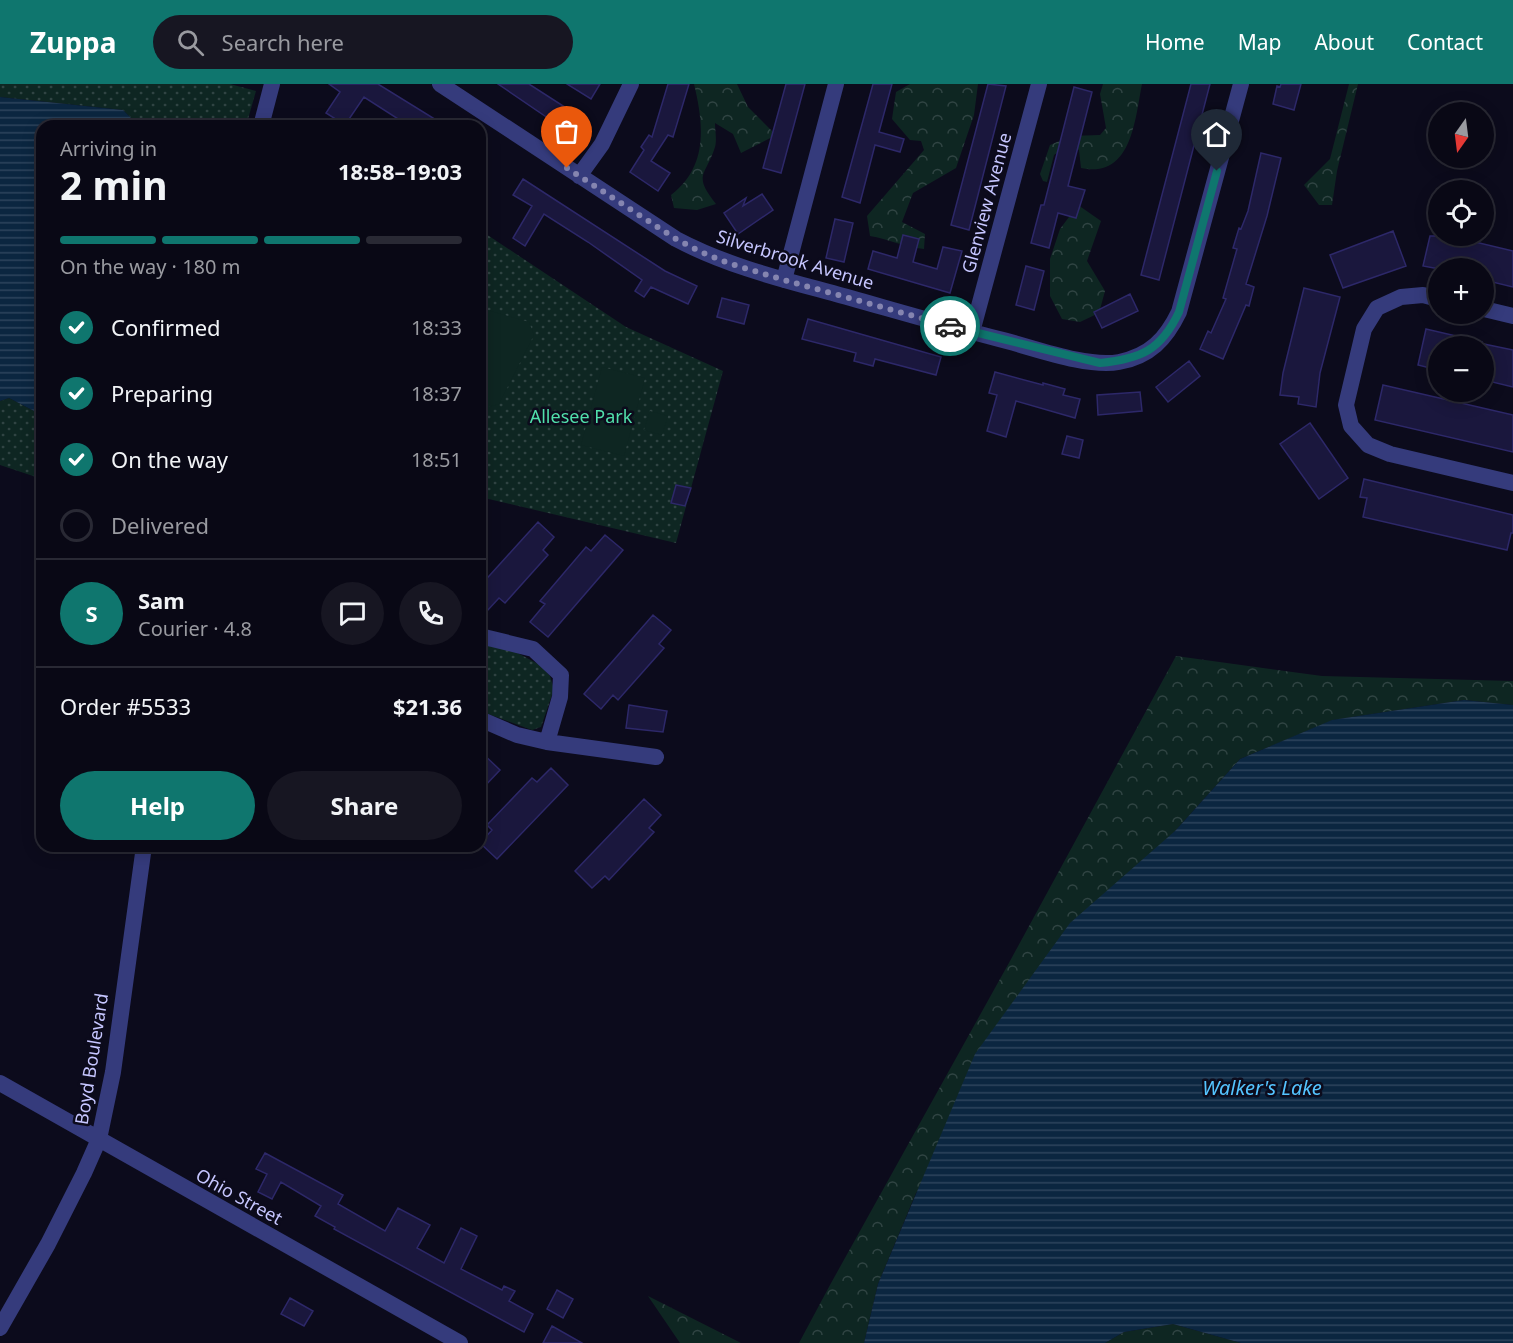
<!DOCTYPE html>
<meta charset="utf-8">
<style>
body{margin:0;font-family:"Noto Sans",sans-serif;background:#171622;color:#f1f3f6;height:100vh;display:flex;flex-direction:column;font-size:22px;white-space:nowrap}
*{box-sizing:border-box;margin:0}
p{font-size:20px;color:#999aa0}
.icon{flex:none;width:33px;height:33px;fill:none;stroke:currentColor;stroke-width:2;stroke-linecap:round;stroke-linejoin:round}
.map{position:relative;flex:1;overflow:hidden}
.panel{position:absolute;left:36px;top:36px;width:450px;height:732px;display:flex;flex-direction:column;background:#090815;border-radius:18px;box-shadow:0 3px 15px #0003,0 0 0 2px #292934}
.panel>*{flex:none}
.needle{width:39px;rotate:194deg}
.fabs{position:absolute;left:1428px;top:18px;display:grid;gap:12px}
.fabs a{display:grid;place-items:center;width:66px;height:66px;border-radius:50%;background:#090815;box-shadow:0 3px 15px #0003,0 0 0 2px #292934;font-size:30px}
.pin{position:absolute;display:grid;place-items:center;width:51px;height:51px;color:#fff;margin:-62px -26px;border-radius:50% 50% 50% 0;rotate:-45deg;box-shadow:0 0 6px #0007}
.pin .icon{rotate:45deg}
.courier{position:absolute;display:grid;place-items:center;width:60px;height:60px;margin:-30px;border:4px solid #0f766e;border-radius:50%;background:#fff;color:#222;box-shadow:0 2px 8px #0007}
.head em{font-style:normal;font-weight:700}
.head div{display:flex;flex-direction:column-reverse}
.head{display:flex;align-items:center;justify-content:space-between;height:102px;padding:0 24px}
h1{font-size:39px;font-weight:700;line-height:45px}
.bar{display:grid;grid-template-columns:repeat(4,1fr);gap:9px 6px;align-content:center;height:72px;padding:0 24px}
.bar i{height:8px;border-radius:4px;background:#292934}
.bar .current{background:#0f766e}
.bar p{grid-column:span 4}
.line{display:flex;align-items:center;gap:15px;padding:0 24px;border-top:2px solid #292934}
.line div{flex:1}
.round{display:grid;place-items:center;flex:none;width:63px;height:63px;border-radius:32px;background:#171622}
ol{padding:0 24px;list-style:none}
li{display:flex;align-items:center;gap:18px;height:66px}
li p{margin-inline-start:auto}
li .icon{padding:6px;border-radius:50%;background:#0f766e;color:#fff;stroke-width:4}
li:last-child{color:#999aa0}
li i{width:33px;height:33px;border:3px solid #292934;border-radius:50%}
.action{display:flex;gap:12px;margin-top:auto;padding:12px 24px}
.action a{flex:1;height:69px;border-radius:36px;background:#0f766e;color:#fff;font-size:24px;font-weight:700;line-height:69px;text-align:center}
.action a+a{background:#171622;color:#f1f3f6}
header{display:flex;align-items:center;gap:36px;box-sizing:border-box;height:84px;padding:0 30px;background:#0f766e;color:#fff}
header strong{font-size:28px}
nav{display:flex;gap:33px;margin-inline-start:auto;font-size:21px}
.search{width:420px;height:54px;background:#171622;display:flex;align-items:center;gap:15px;box-sizing:border-box;padding:0 21px;border-radius:33px;color:#999aa0;font-size:22px}
.map>svg:first-child{display:block}
.grass{fill:url(#grass-dots)}
.forest{fill:url(#forest-crowns)}
.pitch{fill:#0e2622}
.water{fill:url(#water-rules)}
.building{fill:#1a173d;stroke:#2d2869;stroke-width:1.5}
.lines{fill:none;stroke-linecap:round;stroke-linejoin:round}
.minor{stroke:#353b7c;stroke-width:16}
.tertiary{stroke:#353b7c;stroke-width:16}
.done{stroke:#8585b0;stroke-width:6;stroke-dasharray:0 10.8}
.route{stroke:#0f766e;stroke-width:8}
.labels{text-anchor:middle;stroke-width:5;stroke-linejoin:round;paint-order:stroke}
.street-label{font-size:18px;fill:#c6c6ff;stroke:#0c0b1c}
.park-label{font-size:18px;fill:#51dfab;stroke:#0c0b1c}
.water-label{font-size:20px;font-style:italic;fill:#54c4ff;stroke:#0c0b1c}
</style>
<header>
<strong>Zuppa</strong>
<div class="search"><svg class="icon" aria-label="search" viewBox="0 0 24 24"><circle cx="10" cy="10" r="6"/><path d="M15 15l6 6"/></svg>Search here</div>
<nav><a>Home</a><a>Map</a><a>About</a><a>Contact</a></nav>
</header>
<div class="map">
<svg width="1513" height="1259" viewBox="0 0 1513 1259">
<defs>
<pattern id="grass-dots" width="8" height="8" patternUnits="userSpaceOnUse" patternTransform="scale(1.5)"><rect width="8" height="8" fill="#0e2622"/><path d="M2 2h.1M6 6h.1" fill="none" stroke="#304443" stroke-width="1.8" stroke-linecap="round"/></pattern>
<pattern id="forest-crowns" width="20" height="18" patternUnits="userSpaceOnUse" patternTransform="scale(1.5)"><rect width="20" height="18" fill="#0e2622"/><path d="M2 6a3 3 0 1 1 6 0M12 15a3 3 0 1 1 6 0" fill="none" stroke="#304443"/></pattern>
<pattern id="water-rules" width="6" height="5" patternUnits="userSpaceOnUse" patternTransform="scale(1.5)"><rect width="6" height="5" fill="#0b2640"/><path d="M0 2.5h6" fill="none" stroke="#2d445d"/></pattern>
</defs>
<rect width="100%" height="100%" fill="#0c0b1c"/>
<path class="grass" d="M0 0H230L256 7 246 42H139L123 26 0 13Z
M480 146 626 243 723 287 676 459 480 413Z
M9 314 38 329 42 338V395L0 381V317Z
M480 560 512 566 540 581 550 592 554 605 541 643 532 646 480 627Z"/>
<path class="forest" d="M694 0H737L748 23 776 51 741 69 733 50 715 39C715 46 717 56 715 63 706 92 692 90 716 120L697 126 674 124 671 111C708 83 704 41 694 0Z
M910 0H978L974 31 956 84 913 109 902 138 925 150 924 165C905 163 888 155 870 152L867 132 924 66 921 57 910 56 892 35 896 8Z
M1103 0H1142C1135 35 1132 95 1081 84L1079 66 1068 61 1054 71 1047 98 1043 97 1040 90 1050 61 1071 52 1100 51 1106 44 1100 10Z
M1349 0H1358L1337 87 1332 121H1319L1304 101 1330 75Z
M1078 121 1101 137 1087 177 1105 207 1099 229 1080 238 1062 235 1050 212V175L1060 145Z
M1176 572 1322 592 1513 597V621L1464 616 1333 636 1240 675 1175 747 916 1109 878 1200 864 1259H799L830 1201 1010 877Z
M648 1212 741 1259H680Z
M1173 1240 1241 1259H1105L1124 1248Z"/>
<path class="pitch" d="M480 224 529 238 534 251 499 320 480 325Z
M602 283 645 294 624 372 581 361Z
M650 327 668 332 662 351 644 346Z"/>
<path class="water" d="M0 13 123 26 139 42H42V338L38 329 9 314 0 317Z
M1464 616 1513 621V1259H1241L1173 1240 1124 1248 1105 1259H864L878 1200 975 970 1070 839 1175 747 1240 675 1332 636Z"/>
<path class="building" d="M329 0H378L446 42H409L364 13 345 41 326 29 340 8Z
M498 0H529L571 27 561 43Z
M567 0H600L591 15Z
M668 0H689L673 53 668 51 651 77 670 89 658 107 630 88 644 66 641 63 649 51 652 53Z
M786 0H805L781 89 763 84Z
M873 0H892L879 48 904 55 900 68 875 61 860 119 842 113Z
M988 0 1006 2 969 146 951 141Z
M1191 0H1210L1159 196 1141 191Z
M1281 0H1301L1294 26 1273 20 1277 2 1280 3Z
M1074 3 1092 8 1068 102 1085 106 1076 134 1058 129 1049 164 1031 159 1041 121H1044Z
M1261 69 1281 74 1267 132 1246 200 1254 203 1249 222 1246 221 1223 275 1200 265 1208 247 1211 249 1226 215 1223 214 1237 165 1233 164 1239 144 1241 145 1248 127Z
M523 95 665 187 697 202 688 220 651 203 644 213 635 207 642 196 588 158 544 130 525 162 513 154 532 122 513 111Z
M762 110 773 126 738 150 724 129 746 114 743 122Z
M835 135 853 139 844 178 826 174Z
M1393 147 1406 182 1343 204 1330 171Z
M903 151 919 155 913 178 937 185 943 163 962 167 950 209 868 185 873 167 897 174Z
M1430 152H1450L1513 167V203L1484 196V184H1434L1423 182Z
M1026 182 1044 187 1034 226 1016 221Z
M1304 204 1340 213 1320 289 1316 323 1298 320 1299 313 1280 311 1283 289Z
M1130 210 1138 227 1102 244 1094 228Z
M722 214 749 221 744 240 717 233Z
M808 235 941 273 936 291 875 275 873 282 854 277 856 269 802 255Z
M1426 245 1482 258 1481 262H1438V286L1418 281Z
M1484 260 1513 266V303L1484 296Z
M1189 277 1200 292 1168 318 1156 303Z
M995 288 1043 301V299L1065 305 1063 311 1080 315 1075 334 1016 317 1006 353 987 347 997 311 989 309Z
M1383 301 1513 331V368L1375 336Z
M1140 308 1142 327 1098 331 1097 311Z
M1310 339 1348 394 1319 415 1280 360Z
M1067 352 1083 356 1079 374 1062 370Z
M1364 395 1513 431V449H1511L1507 466 1363 433 1367 414 1360 413Z
M676 401 691 404 685 422 671 419Z
M538 438 554 453 543 466 548 471 505 519 499 514 487 527 480 521V502Z
M605 451 623 466 548 553 530 538 545 520 540 517 586 463 591 467Z
M653 531 671 546 659 560 664 564 618 616 613 611 601 625 584 610Z
M629 621 667 627 663 648 626 644Z
M480 667 500 686 480 707Z
M551 684 568 701 497 775 480 759 492 746 487 741 532 694 537 698Z
M644 715 661 731 649 744 654 748 609 796 605 792 592 804 575 787Z
M265 1069 343 1111 338 1120 385 1147 398 1124 430 1141 417 1164 444 1179 461 1144 477 1152 461 1185 502 1206 504 1202 515 1207 509 1217 533 1230 524 1248 334 1145 335 1143 315 1132 321 1122 281 1098 272 1115 258 1108 267 1090 256 1085Z
M557 1206 573 1215 563 1234 547 1225Z
M290 1214 313 1227 304 1242 281 1230Z
M552 1242 582 1259H543Z"/>
<g class="lines">
<path class="minor" d="M440 0 676 155C727 182 781 195 836 210 890 225 944 241 999 255 1032 263 1086 284 1119 278 1150 272 1166 255 1179 228L1241 0
M579 92 602 60 631 0
M784 196 836 0
M1438 215 1423 211 1401 213 1377 224 1364 245 1346 321 1351 342 1368 361 1390 370 1513 399
M1484 225 1513 232
M972 248 1039 0
M480 552 533 565 561 591 560 613 547 658
M480 635 517 651 547 658 656 673"/>
<path class="tertiary" d="M261 42 272 0
M0 999 460 1259
M0 1244 48 1160 84 1089 99 1055 113 988 144 762"/>
</g>
<g class="lines">
<path class="done" d="M567 84 676 155 701 168 728 179 784 196 950 242"/>
<path class="route" d="M950 242 1100 279C1141 275 1161 266 1179 228L1217 87"/>
</g>
<g class="labels">
<g class="street-label">
<text transform="translate(987 119) rotate(-75)" y="6">Glenview Avenue</text>
<text transform="translate(795 176) rotate(17)" y="6">Silverbrook Avenue</text>
<text transform="translate(92 975) rotate(-81)" y="6">Boyd Boulevard</text>
<text transform="translate(239 1113) rotate(29)" y="6">Ohio Street</text>
</g>
<g class="park-label">
<text x="581" y="339">Allesee Park</text>
</g>
<g class="water-label">
<text x="1262" y="1011">Walker's Lake</text>
</g>
</g>
</svg>
<div class="fabs">
<a><svg class="needle" viewBox="-14 -14 28 28"><path d="M0-13l5 13h-10z" fill="#e53935"/><path d="M0 13l5-13h-10z" fill="#999aa0"/></svg></a>
<a><svg class="icon" aria-label="locate" viewBox="0 0 24 24"><circle cx="12" cy="12" r="6"/><path d="M12 2v4M12 18v4M2 12h4M18 12h4"/></svg></a>
<a>+</a>
<a>−</a>
</div>
<div class="pin" style="left:567px;top:84px;background:#ea580c"><svg class="icon" aria-label="bag" viewBox="0 0 24 24"><path d="M5 8h14l-1 12H6zM9 8a3 3 0 0 1 6 0"/></svg></div>
<div class="pin" style="left:1217px;top:87px;background:#1f2937"><svg class="icon" aria-label="home" viewBox="0 0 24 24"><path d="M3 11l9-7 9 7M6 9v11h12V9"/></svg></div>
<div class="courier" style="left:950px;top:242px"><svg class="icon" aria-label="car" viewBox="0 0 24 24"><path d="M5 17H2v-5l4-1 3-4h7l3 4 3 1v5h-3M9 17h6M6 11h13"/><circle cx="7" cy="17" r="2"/><circle cx="17" cy="17" r="2"/></svg></div>
<section class="panel">
<div class="head"><div><h1>2 min</h1><p>Arriving in</p></div><em>18:58–19:03</em></div>
<div class="bar"><i class="current"></i><i class="current"></i><i class="current"></i><i></i><p>On the way · 180 m</p></div>
<ol>
<li><svg class="icon" aria-label="check" viewBox="0 0 24 24"><path d="M5 12l5 5 9-10"/></svg>Confirmed<p>18:33</p></li>
<li><svg class="icon" aria-label="check" viewBox="0 0 24 24"><path d="M5 12l5 5 9-10"/></svg>Preparing<p>18:37</p></li>
<li><svg class="icon" aria-label="check" viewBox="0 0 24 24"><path d="M5 12l5 5 9-10"/></svg>On the way<p>18:51</p></li>
<li><i></i>Delivered</li>
</ol>
<div class="line" style="height:108px"><b class="round" style="background:#0f766e;color:#fff">S</b><div><b>Sam</b><p>Courier · 4.8</p></div><a class="round"><svg class="icon" aria-label="chat" viewBox="0 0 24 24"><path d="M4 5h16v11H9l-5 4z"/></svg></a><a class="round"><svg class="icon" aria-label="phone" viewBox="0 0 24 24"><path d="M5 4h4l2 5-3 2q2 4 5 5l2-3 5 2v4C11 20 4 13 5 4z"/></svg></a></div>
<div class="line" style="height:78px"><div>Order #5533</div><b>$21.36</b></div>
<div class="action"><a>Help</a><a>Share</a></div>
</section>
</div>
